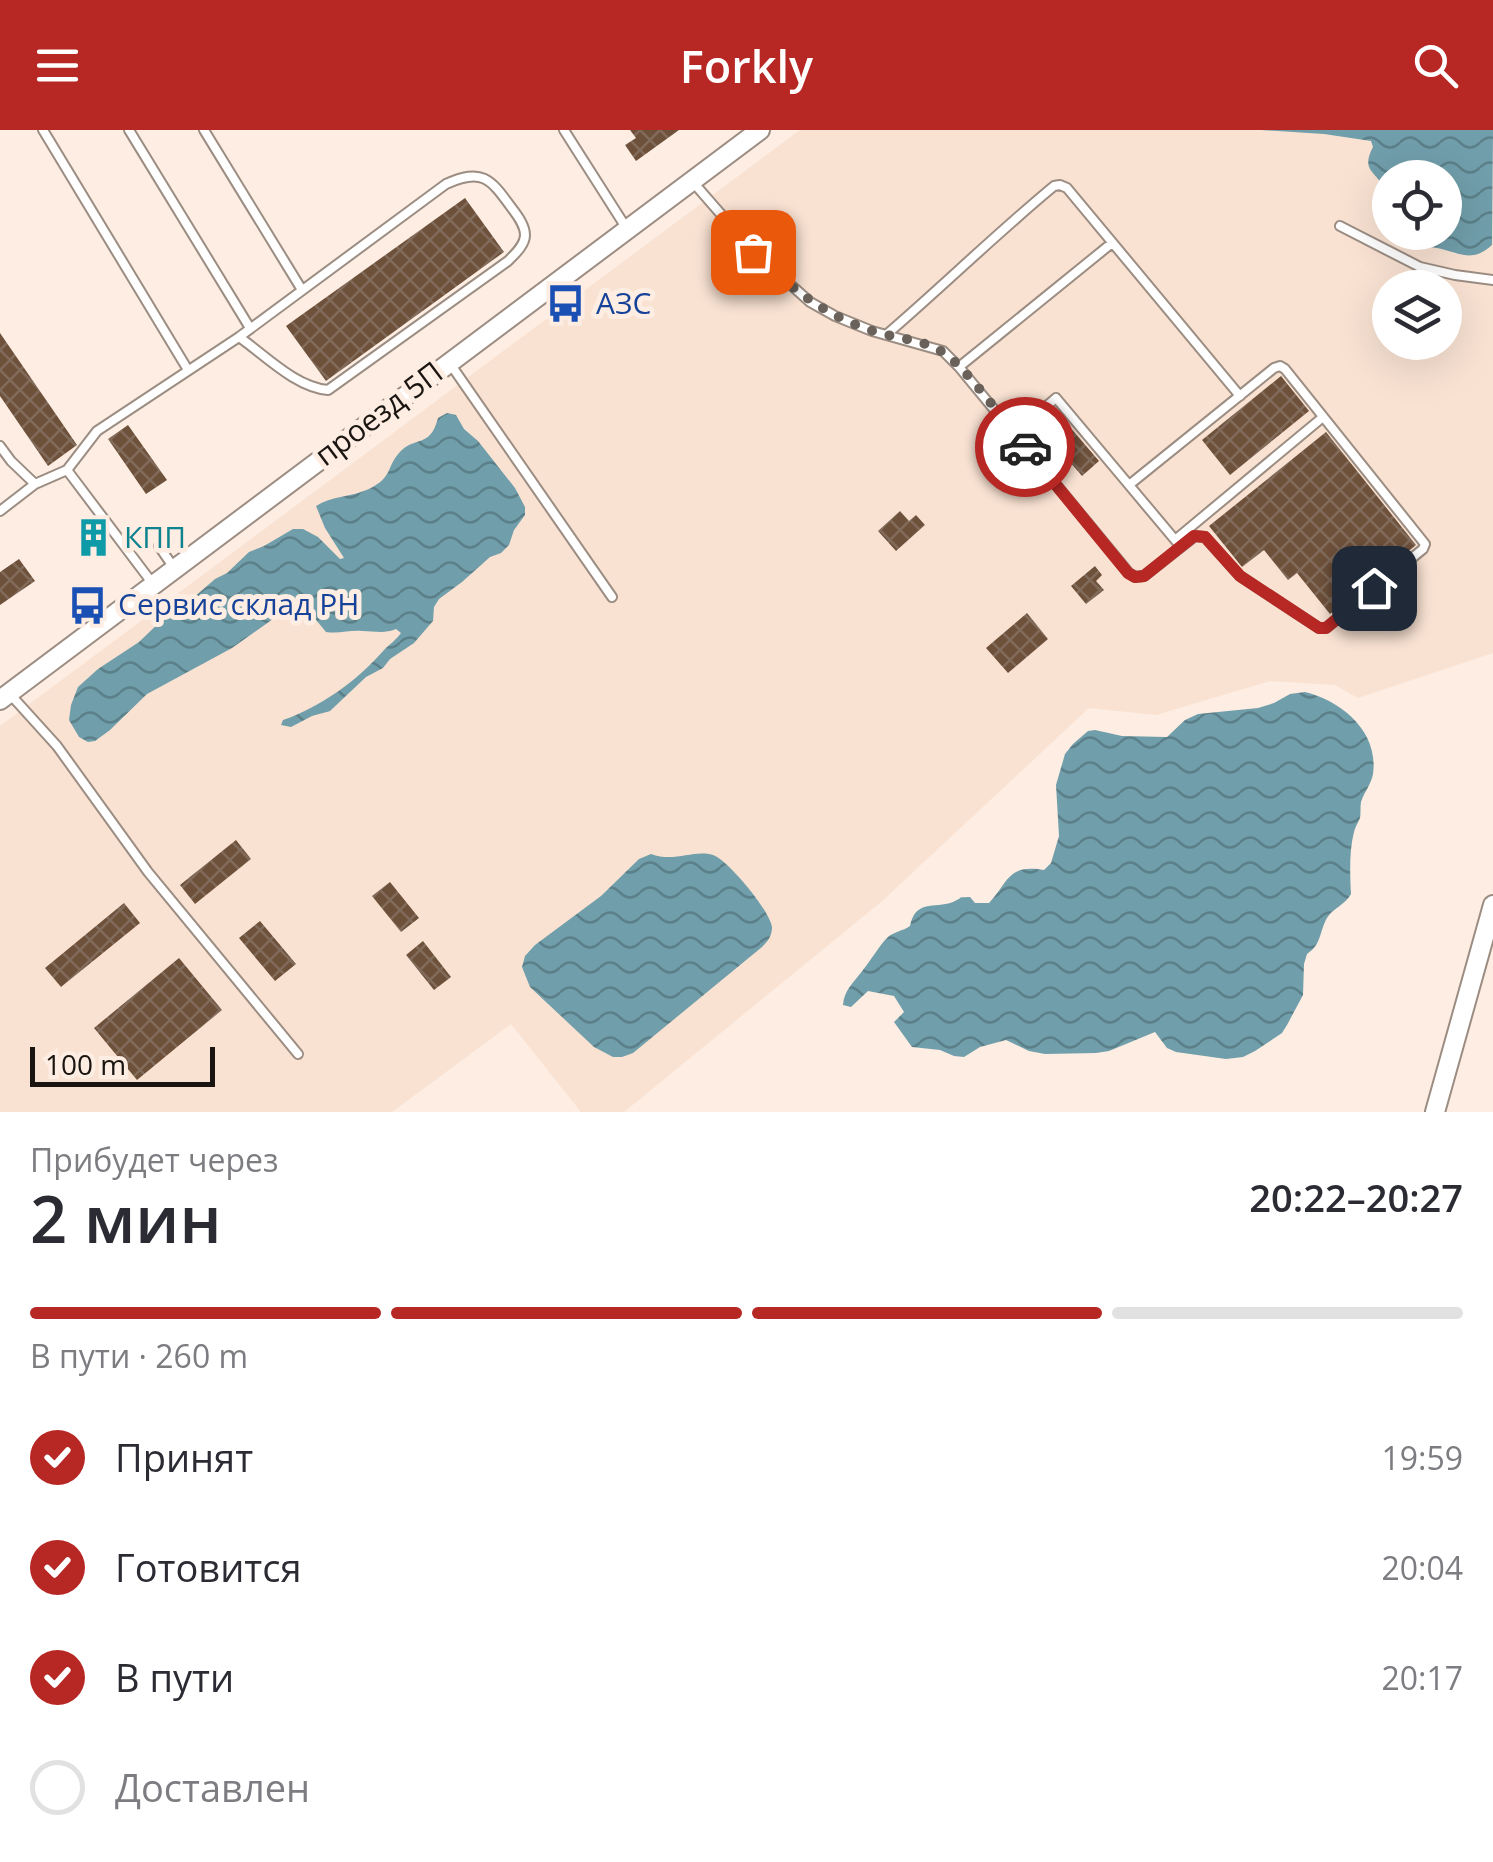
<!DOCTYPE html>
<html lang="ru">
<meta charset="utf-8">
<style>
body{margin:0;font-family:"Open Sans",sans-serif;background:#f2f2f3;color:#2b2b33;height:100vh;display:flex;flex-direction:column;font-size:38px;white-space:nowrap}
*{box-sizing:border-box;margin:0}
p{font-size:32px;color:#7c7c81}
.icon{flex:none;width:55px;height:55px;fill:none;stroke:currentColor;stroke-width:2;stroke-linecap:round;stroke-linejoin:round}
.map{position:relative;height:982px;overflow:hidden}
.side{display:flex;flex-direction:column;background:#fff;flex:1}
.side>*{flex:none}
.buttons{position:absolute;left:1372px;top:30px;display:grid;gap:20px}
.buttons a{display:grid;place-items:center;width:90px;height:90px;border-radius:50%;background:#fff;box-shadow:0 10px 40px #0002;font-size:50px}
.scale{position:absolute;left:30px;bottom:25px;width:185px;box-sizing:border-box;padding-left:10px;border:5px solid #1a1511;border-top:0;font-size:28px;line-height:35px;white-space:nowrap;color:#1a1511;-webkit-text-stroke:8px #fdede2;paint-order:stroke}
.pin{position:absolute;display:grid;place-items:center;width:85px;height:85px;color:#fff;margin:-42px;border-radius:20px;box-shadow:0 5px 15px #0006}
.courier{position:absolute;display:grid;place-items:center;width:100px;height:100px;margin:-50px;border:8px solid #b72824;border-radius:50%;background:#fff;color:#222;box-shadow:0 2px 12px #0007}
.head em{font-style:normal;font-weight:600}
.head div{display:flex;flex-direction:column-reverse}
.head{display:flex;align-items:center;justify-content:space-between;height:170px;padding:0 30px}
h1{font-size:65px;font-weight:600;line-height:75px}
.bar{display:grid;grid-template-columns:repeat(4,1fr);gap:15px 10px;align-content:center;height:120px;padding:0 30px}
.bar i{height:12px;border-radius:8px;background:#e1e1e2}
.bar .on{background:#b72824}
.bar p{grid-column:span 4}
ol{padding:0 30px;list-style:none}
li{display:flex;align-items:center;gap:30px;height:110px}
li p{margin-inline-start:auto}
li .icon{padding:10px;border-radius:50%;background:#b72824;color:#fff;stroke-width:4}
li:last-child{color:#7c7c81}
li i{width:55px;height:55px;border:5px solid #e1e1e2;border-radius:50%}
header{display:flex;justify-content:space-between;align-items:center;height:130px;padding:0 30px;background:#b72824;color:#fff;font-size:45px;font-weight:600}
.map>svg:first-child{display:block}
.built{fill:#f9e2d2;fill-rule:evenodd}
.water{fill:url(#water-waves)}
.building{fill:url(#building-cross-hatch)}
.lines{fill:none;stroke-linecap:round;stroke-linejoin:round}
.service-casing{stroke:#9c8d83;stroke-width:12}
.tertiary-casing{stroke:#9c8d83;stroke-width:22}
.service{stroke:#fff;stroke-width:8}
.tertiary{stroke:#fff;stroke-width:18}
.done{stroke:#69615a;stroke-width:10;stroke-dasharray:0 18}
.route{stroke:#b72824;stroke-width:12}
.labels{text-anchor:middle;stroke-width:10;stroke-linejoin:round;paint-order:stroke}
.transit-label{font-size:30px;fill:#164399;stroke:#fdede2;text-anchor:start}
.street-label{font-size:30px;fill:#1a1511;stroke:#fdede2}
.culture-label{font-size:30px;fill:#0d838f;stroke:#fdede2;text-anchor:start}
</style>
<header><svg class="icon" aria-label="menu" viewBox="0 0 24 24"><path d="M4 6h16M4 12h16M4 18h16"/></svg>Forkly<svg class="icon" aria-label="search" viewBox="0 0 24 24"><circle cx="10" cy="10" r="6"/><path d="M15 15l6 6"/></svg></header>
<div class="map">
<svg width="1493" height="982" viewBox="0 0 1493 982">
<defs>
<pattern id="water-waves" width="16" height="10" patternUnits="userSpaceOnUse" patternTransform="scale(2.5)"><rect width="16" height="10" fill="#709eaa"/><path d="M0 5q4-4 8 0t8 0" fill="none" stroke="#5b8089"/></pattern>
<pattern id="building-cross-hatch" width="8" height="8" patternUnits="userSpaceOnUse" patternTransform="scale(2.5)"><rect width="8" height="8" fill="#6e513b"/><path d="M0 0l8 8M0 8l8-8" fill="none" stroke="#816b5a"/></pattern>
</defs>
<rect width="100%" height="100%" fill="#fdede2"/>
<path class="built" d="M800 0H1493V523L1358 568 1335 555 1270 551 1156 585 1089 578 881 772 624 982H581L511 894 392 982H0V596ZM1390 48H1445V102H1390ZM1390 158H1445V212H1390Z"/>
<path class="water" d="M1261 0H1493L1492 115C1471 134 1459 122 1437 118 1421 115 1410 113 1398 103L1445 102V48H1390V92C1387 82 1390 69 1385 60 1377 41 1360 42 1373 17L1371 11 1324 4Z
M447 283 456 285 464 299 478 311 515 358 525 377V385L514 400 509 415 501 423 490 427 462 452 439 469 434 477 433 491 414 513 390 529 383 538 366 547 330 581 312 586 291 597 281 595 283 590C321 577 358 550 384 520 390 514 396 510 401 503L396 499C384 504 375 501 362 501 350 500 339 504 326 502L308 480 295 478 280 484 232 518 147 564 110 600 95 611 88 612 79 607 69 590 71 575 78 557 98 539 139 512 164 488 185 475 215 449 227 443 249 422 264 416 293 399H303L318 407 340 429 344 428 325 398 316 376C331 366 352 367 369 359 393 347 386 338 399 323 415 305 430 319 438 288Z
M1305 562C1342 571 1379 602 1373 644 1371 655 1364 662 1361 672 1360 677 1361 683 1360 688 1358 693 1355 697 1354 702 1349 721 1350 745 1351 764 1345 775 1333 778 1327 788 1319 802 1322 814 1307 824L1304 834 1303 865 1287 895 1282 903 1255 921 1243 927 1226 929 1176 922 1167 918 1155 902 1109 921 1096 923 1045 924 1029 921 1006 910 980 917 964 927 954 926 940 920 912 917 894 892 904 882 894 866 868 861 851 877 843 875C844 860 854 852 863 840 872 829 878 817 888 807 893 802 903 801 910 796 916 769 933 779 953 772 969 765 952 768 970 767L975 773H989C1009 752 1007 734 1044 740L1051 733 1059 706 1056 655 1065 624 1073 614 1088 601 1095 600 1122 606 1167 607 1185 590 1198 584 1258 578 1274 573 1290 564Z
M651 724C675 733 693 719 713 725 728 730 770 781 772 797 772 806 768 811 762 817L633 923 622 927H613L594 917 530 857 522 837 525 826 535 815 601 766 639 729Z"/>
<path class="building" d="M630 0H679L636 31 625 15 636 8Z
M465 68 504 122 326 251 286 196Z
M0 203 77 315 48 336 0 266Z
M1281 246 1309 281 1230 345 1202 310Z
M1063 289 1099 331 1082 346 1045 303Z
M128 295 167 350 146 364 108 309Z
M1326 302 1416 415 1330 484 1297 443 1288 450 1264 420 1242 437 1209 396Z
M900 381 909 391 916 385 925 395 896 421 878 401Z
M97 398 105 408 90 419 83 408Z
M19 429 35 451 0 475V442Z
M1095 436 1102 445 1096 451 1104 460 1086 474 1071 456Z
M1027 483 1048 509 1008 543 986 518Z
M236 710 251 729 195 774 180 755Z
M390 752 419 788 401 802 372 766Z
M124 773 140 793 61 857 45 838Z
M260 791 296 834 275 851 239 808Z
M423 811 451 847 434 860 406 825Z
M179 828 222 880 137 950 94 898Z"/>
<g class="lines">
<defs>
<path id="service" d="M43 0 188 240
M129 0 250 198
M204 0 302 160
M564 0 627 99
M692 51 753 121 810 172 835 186 872 201 943 221 959 237 1129 443 1135 447 1144 446 1195 406 1205 407 1240 446 1319 498H1326L1423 419 1425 414 1285 239 1280 236 1274 238 1129 355 1181 417
M1340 96 1420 137 1455 145 1493 150
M886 205C943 156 996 104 1054 56L1060 55 1067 58 1240 266
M451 235 612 467
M959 237 1112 113
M1014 304 1056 268 1129 355
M0 316 11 331 35 354 67 340
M0 381 35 354
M1175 410 1323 287
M159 416 174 438
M153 454 67 340 97 301 239 207 446 54C482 38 490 48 511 77 517 85 525 95 525 105 525 115 515 124 508 131L328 260C295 257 265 225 239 207
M9 563 57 616 148 742 298 924"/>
<path id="tertiary" d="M0 570 760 0
M1435 982 1493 775"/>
</defs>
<use href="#service" class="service-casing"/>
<use href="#tertiary" class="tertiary-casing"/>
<use href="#service" class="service"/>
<use href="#tertiary" class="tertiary"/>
</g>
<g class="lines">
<path class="done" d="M753 122C792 158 821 184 873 201 894 208 919 209 939 220 963 232 1006 294 1025 317"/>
<path class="route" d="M1025 317 1128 443 1135 447 1144 446 1194 406 1205 407 1240 446 1319 498H1326L1374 458"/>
</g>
<defs>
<symbol id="bus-bare" viewBox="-9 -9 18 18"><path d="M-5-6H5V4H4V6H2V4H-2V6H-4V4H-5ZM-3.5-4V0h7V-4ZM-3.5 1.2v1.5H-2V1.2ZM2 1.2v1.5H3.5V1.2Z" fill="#1a4fb4" stroke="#fdede2" stroke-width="2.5" paint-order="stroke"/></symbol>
<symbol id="building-bare" viewBox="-9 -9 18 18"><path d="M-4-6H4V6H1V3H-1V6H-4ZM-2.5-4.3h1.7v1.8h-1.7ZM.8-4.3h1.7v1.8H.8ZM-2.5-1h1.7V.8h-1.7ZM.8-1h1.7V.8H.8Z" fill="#0f9aa8" stroke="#fdede2" stroke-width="2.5" paint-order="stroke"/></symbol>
</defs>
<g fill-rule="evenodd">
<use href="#bus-bare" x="538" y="146" width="55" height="55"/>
<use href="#building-bare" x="66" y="380" width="55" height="55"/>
<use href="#bus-bare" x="60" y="448" width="55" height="55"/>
</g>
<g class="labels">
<g class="transit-label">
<text x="596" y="184">АЗС</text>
<text x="118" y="485">Сервис склад РН</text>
</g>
<g class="street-label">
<text transform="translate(379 284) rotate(-37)" y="10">проезд 5П</text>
</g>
<g class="culture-label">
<text x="124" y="418">КПП</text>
</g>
</g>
</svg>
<div class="buttons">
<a><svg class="icon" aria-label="locate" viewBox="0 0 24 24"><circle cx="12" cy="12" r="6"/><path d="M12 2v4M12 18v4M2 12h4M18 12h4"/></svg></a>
<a><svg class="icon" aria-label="layers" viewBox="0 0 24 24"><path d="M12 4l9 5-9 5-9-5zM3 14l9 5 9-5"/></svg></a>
</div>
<div class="scale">100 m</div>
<div class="pin" style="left:753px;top:122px;background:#ea580c"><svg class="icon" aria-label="bag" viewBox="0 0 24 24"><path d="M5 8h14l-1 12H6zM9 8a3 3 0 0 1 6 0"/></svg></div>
<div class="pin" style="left:1374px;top:458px;background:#1f2937"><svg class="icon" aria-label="home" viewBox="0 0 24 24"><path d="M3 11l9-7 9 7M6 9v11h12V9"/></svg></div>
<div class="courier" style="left:1025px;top:317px"><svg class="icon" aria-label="car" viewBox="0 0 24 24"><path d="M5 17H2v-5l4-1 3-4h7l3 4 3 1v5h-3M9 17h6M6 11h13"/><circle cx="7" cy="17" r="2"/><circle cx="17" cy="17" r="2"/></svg></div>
</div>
<section class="side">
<div class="head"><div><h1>2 мин</h1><p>Прибудет через</p></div><em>20:22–20:27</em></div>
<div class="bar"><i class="on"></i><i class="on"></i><i class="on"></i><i></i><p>В пути · 260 m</p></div>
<ol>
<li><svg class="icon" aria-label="check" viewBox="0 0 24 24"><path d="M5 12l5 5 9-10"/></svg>Принят<p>19:59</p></li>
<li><svg class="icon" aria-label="check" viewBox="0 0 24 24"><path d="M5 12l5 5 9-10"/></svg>Готовится<p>20:04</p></li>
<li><svg class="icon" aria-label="check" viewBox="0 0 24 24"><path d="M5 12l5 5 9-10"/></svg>В пути<p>20:17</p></li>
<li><i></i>Доставлен</li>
</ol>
</section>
